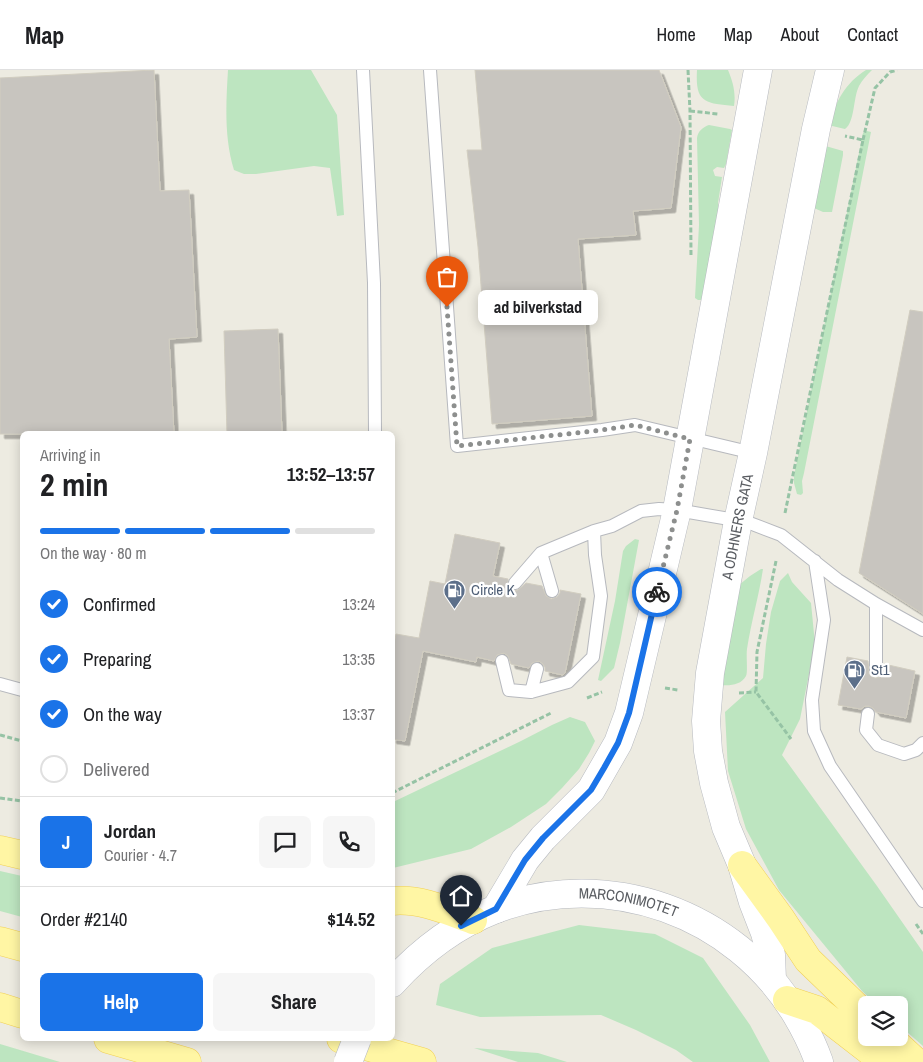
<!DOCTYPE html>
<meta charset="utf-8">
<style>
body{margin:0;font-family:"Archivo Narrow",sans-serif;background:#f6f6f6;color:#202124;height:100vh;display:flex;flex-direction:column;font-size:19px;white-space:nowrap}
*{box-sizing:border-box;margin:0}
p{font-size:16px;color:#757577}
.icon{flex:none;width:28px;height:28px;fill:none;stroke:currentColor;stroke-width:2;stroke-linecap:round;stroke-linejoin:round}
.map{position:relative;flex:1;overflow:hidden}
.details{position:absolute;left:20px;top:361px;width:375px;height:610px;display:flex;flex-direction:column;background:#fff;border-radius:8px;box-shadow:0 2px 12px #0003}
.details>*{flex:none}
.fabs{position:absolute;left:858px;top:926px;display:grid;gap:10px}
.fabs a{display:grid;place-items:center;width:50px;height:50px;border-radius:8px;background:#fff;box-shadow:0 2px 12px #0003;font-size:25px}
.pin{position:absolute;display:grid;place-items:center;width:42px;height:42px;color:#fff;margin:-51px -21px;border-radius:50% 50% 50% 0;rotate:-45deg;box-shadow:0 0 5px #0007}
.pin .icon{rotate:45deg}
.courier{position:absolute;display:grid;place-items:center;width:50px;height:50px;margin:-25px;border:4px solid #1a73e8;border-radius:50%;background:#fff;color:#222;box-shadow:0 1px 6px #0007}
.bubble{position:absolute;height:35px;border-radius:8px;background:#fff;box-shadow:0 2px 12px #0003;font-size:16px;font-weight:800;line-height:35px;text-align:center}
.head em{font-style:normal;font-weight:800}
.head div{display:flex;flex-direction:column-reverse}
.head{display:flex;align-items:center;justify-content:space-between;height:85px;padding:0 20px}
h1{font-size:32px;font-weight:800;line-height:38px}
.bar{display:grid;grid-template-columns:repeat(4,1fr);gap:8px 5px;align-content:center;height:60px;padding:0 20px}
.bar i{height:6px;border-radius:4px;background:#e0e0e0}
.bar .selected{background:#1a73e8}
.bar p{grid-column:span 4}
.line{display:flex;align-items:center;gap:12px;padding:0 20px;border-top:1px solid #e0e0e0}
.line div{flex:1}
.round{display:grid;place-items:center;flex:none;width:52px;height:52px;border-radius:8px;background:#f6f6f6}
ol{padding:0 20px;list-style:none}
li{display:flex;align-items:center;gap:15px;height:55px}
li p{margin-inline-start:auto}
li .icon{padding:5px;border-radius:50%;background:#1a73e8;color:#fff;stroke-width:4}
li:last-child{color:#757577}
li i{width:28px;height:28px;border:2px solid #e0e0e0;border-radius:50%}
.action{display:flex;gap:10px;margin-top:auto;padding:10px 20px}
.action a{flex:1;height:58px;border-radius:8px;background:#1a73e8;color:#fff;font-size:20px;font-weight:800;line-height:58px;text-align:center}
.action a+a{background:#f6f6f6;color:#202124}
header{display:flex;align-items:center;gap:30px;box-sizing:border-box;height:70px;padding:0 25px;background:#fff;border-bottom:1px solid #e0e0e0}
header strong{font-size:24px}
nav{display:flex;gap:28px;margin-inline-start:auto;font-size:18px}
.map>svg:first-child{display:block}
.green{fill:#bde5c0}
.building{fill:#c8c5bf;stroke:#d1cdc0;filter:url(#shadow)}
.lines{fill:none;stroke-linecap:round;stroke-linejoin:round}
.lane-casing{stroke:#b7b9be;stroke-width:14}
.secondary-casing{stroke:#b7bac0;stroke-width:29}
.primary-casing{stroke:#f1d056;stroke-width:29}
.path{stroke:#96c3a5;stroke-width:3;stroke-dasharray:5 2.5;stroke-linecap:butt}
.lane{stroke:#fff;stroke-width:12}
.secondary{stroke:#fff;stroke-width:28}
.primary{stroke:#fff6a4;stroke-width:28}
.secondary-bridge-casing{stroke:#b7bac0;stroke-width:29;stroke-linecap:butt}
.secondary-bridge{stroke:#fff;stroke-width:28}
.done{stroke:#8d8f8e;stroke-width:5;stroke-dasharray:0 9}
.route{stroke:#1a73e8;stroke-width:6}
.labels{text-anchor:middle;stroke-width:4.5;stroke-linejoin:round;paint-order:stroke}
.street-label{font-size:15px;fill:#5a5d62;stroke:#fff}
.service-label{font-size:15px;fill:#4e5e75;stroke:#fff;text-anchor:start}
</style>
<header>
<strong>Map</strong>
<nav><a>Home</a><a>Map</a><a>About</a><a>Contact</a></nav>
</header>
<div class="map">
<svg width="923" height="992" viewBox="0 0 923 992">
<defs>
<filter id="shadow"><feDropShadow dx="4.5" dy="4.5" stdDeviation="0" flood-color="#0004"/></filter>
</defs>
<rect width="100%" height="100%" fill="#edebe1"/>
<path class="green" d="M228 0H311L337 45 344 145 337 146 330 98 314 96 256 104H244L234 100C224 68 226 33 228 0Z
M697 0H728C733 12 736 23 734 36 705 33 695 33 697 0Z
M866 0H872C867 5 862 10 859 16 853 28 855 52 845 59L828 55C836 32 845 13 866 0Z
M709 55 730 59 732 60 726 94 724 98 717 97 713 100 715 106 722 107 718 133 719 140 702 230H698L695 228 699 155 697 68C698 61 703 57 709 55Z
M867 61 871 62 804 403 802 411 803 423 801 425 797 424 794 413V406L863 63Z
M822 75 843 81V85L832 142H823L814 138Z
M635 469 639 470 620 573 614 598 601 611 598 610 615 531 623 481 626 476Z
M761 499H763C759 526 751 552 747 579 746 586 748 602 746 606 741 615 730 616 721 615L739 515 750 506Z
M788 503 792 512 811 533 815 574 800 649 782 685 877 816 923 882V976L899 955V935H877L862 921 779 820 746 759 728 701 725 642 763 608 766 574 771 542 780 511Z
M570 647 585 652 595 671 589 683 579 699 562 718 546 734 511 757 471 779 393 798V732L521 671 552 655Z
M0 801 22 806V847L0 841Z
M579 855 655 864 703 888 750 955 770 992H693L676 980 636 960 601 945 480 947 436 935 440 914 492 878Z
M0 974 60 992H0Z
M474 978 538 983 567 992H518Z"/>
<path class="building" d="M154 0 160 121 189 120 197 267 169 269 174 364H0V8Z
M475 0H659L681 57 671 138 633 141 636 165 578 169 592 346 492 354 478 177 467 80H482Z
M910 240 923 242V544L859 503Z
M278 259 282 364H227L224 261Z
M455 464 500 473 493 506 508 509V516L513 521 518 520 526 513 542 516 546 526 551 529 557 527 560 523V520L581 524 565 603 563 605 545 601V597L543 594 539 591 532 593 529 598 511 594 508 586 504 583 497 585 494 591 477 587 476 592 423 581 405 671 392 669V583L396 564 419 568 430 511 445 514Z
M847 587 868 591 869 604 872 607 876 608 880 607 883 604 884 594 915 601 906 648 876 642 873 638 869 636H865L861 639 838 635Z"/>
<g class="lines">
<defs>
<path id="lane" d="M363 0 374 213 375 364
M430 0 457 376 602 360 635 355 753 383
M541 483 552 521
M815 491 824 550 812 630 814 661 830 696 923 831
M515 513 541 483 594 461 612 456 641 441 659 439 677 440 747 452 781 465 838 510 876 534 923 560
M502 591 509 620 531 622 568 612 593 587 601 526 595 485 594 461
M876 600V534
M0 614 22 620
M531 622 537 599
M868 644 866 660 878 675 904 684 916 680 923 673"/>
<g id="secondary">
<path d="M496 839 525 790 543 768 591 720 618 673 629 643 677 440 758 0"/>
<path id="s1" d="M772 910 771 885 765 863 753 832 742 795 726 757 714 713 708 681 706 651 710 603 738 451 753 383 816 59 830 0"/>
<path id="s2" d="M392 913C421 881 455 855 496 839 608 797 735 843 796 944 805 959 813 975 819 992"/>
</g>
<path id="primary" d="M0 780 22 785
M742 795 781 849 808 890 866 946
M392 831C420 828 448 841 473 850
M0 871 22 877
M787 930 817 940 884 992
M0 937 22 944
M890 968 916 992
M108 969 187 992
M341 969 422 992"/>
</defs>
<use href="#lane" class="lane-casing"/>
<use href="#secondary" class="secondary-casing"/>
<use href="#primary" class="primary-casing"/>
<path class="path" d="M688 0 690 41 691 187
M690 41 718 44
M863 70 875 18 890 2 897 0
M785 443 863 70 845 66
M776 491 757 582 756 622 791 669
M665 618 678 620
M739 623 756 622
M587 628 602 622
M0 665 22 671
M392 723 551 643
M0 728 22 731
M916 854 923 864"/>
<use href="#lane" class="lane"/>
<use href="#secondary" class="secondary"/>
<use href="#primary" class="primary"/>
<defs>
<path id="secondary-bridge" d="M348 992 357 969"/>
</defs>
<use href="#secondary-bridge" class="secondary-bridge-casing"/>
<use href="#secondary-bridge" class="secondary-bridge"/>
</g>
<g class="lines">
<path class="done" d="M447 237 457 376 602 360 635 355 690 369 677 440 657 522"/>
<path class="route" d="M461 856 496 839 525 790 543 768 591 720 604 698 618 673 629 643 657 522"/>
</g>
<defs>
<symbol id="fuel-pin" viewBox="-11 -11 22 30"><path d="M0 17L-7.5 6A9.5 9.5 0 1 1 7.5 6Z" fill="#5c6f8a" stroke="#fff"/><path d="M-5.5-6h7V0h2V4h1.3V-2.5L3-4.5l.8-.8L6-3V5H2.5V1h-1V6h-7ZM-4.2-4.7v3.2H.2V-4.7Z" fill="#fff"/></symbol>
</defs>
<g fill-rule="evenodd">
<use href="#fuel-pin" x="442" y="508" width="25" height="34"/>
<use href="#fuel-pin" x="842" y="588" width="25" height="34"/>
</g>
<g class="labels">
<g class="street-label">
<text dy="5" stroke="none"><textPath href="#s1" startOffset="466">A ODHNERS GATA</textPath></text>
<text dy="5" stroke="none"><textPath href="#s2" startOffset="264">MARCONIMOTET</textPath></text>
</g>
<g class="service-label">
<text x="471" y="525">Circle K</text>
<text x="871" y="605">St1</text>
</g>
</g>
</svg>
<div class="fabs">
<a><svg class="icon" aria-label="layers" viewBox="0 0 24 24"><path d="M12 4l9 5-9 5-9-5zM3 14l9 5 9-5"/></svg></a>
</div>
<div class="pin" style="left:447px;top:237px;background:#ea580c"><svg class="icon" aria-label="bag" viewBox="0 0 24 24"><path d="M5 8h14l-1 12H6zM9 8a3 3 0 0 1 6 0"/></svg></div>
<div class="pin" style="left:461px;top:856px;background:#1f2937"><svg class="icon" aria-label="home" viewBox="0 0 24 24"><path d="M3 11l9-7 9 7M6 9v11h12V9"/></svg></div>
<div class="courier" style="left:657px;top:522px"><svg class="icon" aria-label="bike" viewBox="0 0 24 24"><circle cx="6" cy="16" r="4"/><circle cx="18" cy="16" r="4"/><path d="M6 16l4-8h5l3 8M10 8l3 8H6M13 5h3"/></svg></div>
<div class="bubble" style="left:478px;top:220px;width:120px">ad bilverkstad</div>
<section class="details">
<div class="head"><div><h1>2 min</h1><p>Arriving in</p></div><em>13:52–13:57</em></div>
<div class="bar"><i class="selected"></i><i class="selected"></i><i class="selected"></i><i></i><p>On the way · 80 m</p></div>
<ol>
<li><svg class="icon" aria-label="check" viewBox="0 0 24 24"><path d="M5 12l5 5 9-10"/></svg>Confirmed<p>13:24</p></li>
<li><svg class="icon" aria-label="check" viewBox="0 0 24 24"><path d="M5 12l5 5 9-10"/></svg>Preparing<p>13:35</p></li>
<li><svg class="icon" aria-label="check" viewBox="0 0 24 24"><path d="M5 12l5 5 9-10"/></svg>On the way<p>13:37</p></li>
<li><i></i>Delivered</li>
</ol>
<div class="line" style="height:90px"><b class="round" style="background:#1a73e8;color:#fff">J</b><div><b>Jordan</b><p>Courier · 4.7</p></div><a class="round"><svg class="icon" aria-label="chat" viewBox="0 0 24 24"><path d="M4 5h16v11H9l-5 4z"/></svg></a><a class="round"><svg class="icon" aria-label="phone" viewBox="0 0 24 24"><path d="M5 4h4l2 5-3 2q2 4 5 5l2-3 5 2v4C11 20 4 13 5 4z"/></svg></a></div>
<div class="line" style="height:65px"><div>Order #2140</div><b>$14.52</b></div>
<div class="action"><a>Help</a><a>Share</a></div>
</section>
</div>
